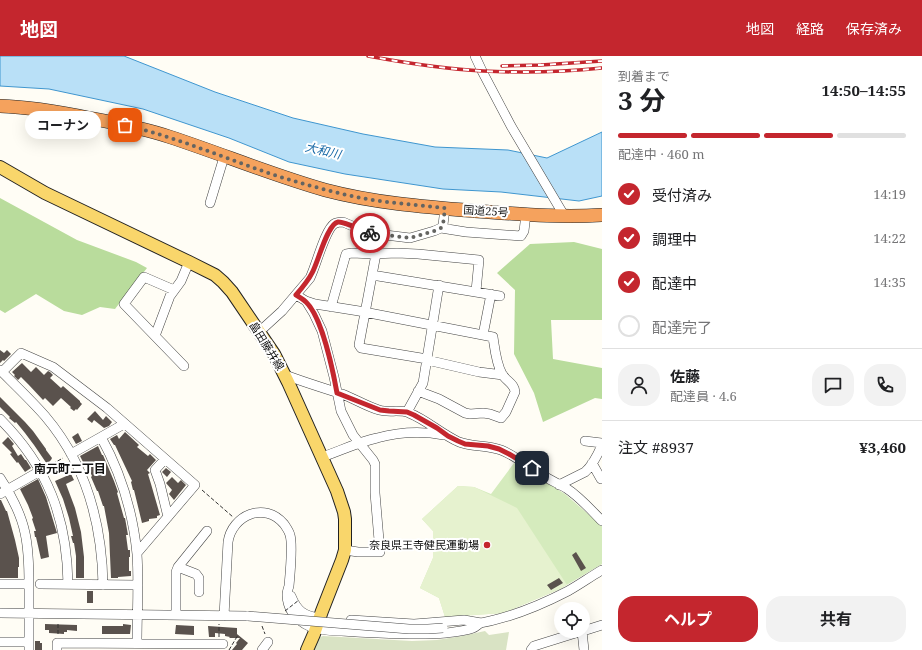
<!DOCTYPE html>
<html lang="ja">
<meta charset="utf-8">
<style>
body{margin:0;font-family:"Noto Serif","Noto Sans JP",serif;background:#f2f2f2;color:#202124;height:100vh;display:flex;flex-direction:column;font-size:15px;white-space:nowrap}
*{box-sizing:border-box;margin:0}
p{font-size:13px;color:#757577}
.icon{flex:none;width:22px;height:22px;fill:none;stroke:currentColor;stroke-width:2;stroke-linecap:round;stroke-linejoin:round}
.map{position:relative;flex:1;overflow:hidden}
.sheet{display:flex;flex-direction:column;background:#fff;width:320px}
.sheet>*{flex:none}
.fabs{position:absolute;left:554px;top:546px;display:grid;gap:8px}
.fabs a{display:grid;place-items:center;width:36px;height:36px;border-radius:50%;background:#fff;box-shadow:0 4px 16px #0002;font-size:20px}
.pin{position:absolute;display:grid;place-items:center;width:34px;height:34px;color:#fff;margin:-17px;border-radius:8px;box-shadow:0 2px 6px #0006}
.courier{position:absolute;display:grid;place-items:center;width:40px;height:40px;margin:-20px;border:3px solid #c4262e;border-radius:50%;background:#fff;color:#222;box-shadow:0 1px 5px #0007}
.bubble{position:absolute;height:28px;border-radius:14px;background:#fff;box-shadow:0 4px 16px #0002;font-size:13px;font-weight:700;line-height:28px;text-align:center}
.overview em{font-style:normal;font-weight:700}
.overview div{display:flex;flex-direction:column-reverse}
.overview{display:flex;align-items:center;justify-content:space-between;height:68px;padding:0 16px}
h1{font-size:26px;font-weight:700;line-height:30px}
.bar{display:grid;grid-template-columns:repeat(4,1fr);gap:6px 4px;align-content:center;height:48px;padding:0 16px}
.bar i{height:5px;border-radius:3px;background:#e0e0e0}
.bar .on{background:#c4262e}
.bar p{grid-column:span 4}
.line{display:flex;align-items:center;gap:10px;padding:0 16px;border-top:1px solid #e0e0e0}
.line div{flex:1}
.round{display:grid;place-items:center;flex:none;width:42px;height:42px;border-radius:16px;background:#f2f2f2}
ol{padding:0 16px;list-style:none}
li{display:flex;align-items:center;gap:12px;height:44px}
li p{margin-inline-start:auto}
li .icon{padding:4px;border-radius:50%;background:#c4262e;color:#fff;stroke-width:4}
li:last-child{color:#757577}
li i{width:22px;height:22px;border:2px solid #e0e0e0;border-radius:50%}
.action{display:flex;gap:8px;margin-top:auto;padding:8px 16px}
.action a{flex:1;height:46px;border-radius:16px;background:#c4262e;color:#fff;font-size:16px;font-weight:700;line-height:46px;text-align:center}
.action a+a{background:#f2f2f2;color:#202124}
header{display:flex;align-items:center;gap:24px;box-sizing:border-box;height:56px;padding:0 20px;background:#c4262e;color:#fff}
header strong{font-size:19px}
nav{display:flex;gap:22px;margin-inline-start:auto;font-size:14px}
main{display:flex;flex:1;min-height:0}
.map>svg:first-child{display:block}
.green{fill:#d5ebbd}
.forest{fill:#b9dc9c}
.cemetery{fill:#d9e3c4}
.pitch{fill:#e6f2cf}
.water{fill:#b9e0f7;stroke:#3f96cf}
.building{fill:#5a524d}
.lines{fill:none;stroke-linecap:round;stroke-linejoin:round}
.minor-casing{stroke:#444;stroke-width:10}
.major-casing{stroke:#222;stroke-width:14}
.highway-casing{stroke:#222;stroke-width:14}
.path{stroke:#333;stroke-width:1;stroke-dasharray:4 2;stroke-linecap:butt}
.minor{stroke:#fff;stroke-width:9}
.major{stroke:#f9d66b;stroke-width:12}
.highway{stroke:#f5a25d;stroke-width:13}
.rail-casing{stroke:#c4262e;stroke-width:3.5}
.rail{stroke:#fff;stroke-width:2;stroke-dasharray:6;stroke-linecap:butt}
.minor-bridge-casing{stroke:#444;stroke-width:10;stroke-linecap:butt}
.path-bridge{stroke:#333;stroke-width:1;stroke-dasharray:4 2;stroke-linecap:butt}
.minor-bridge{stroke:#fff;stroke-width:9}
.done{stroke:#646461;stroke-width:4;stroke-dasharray:0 7.2}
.route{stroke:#c4262e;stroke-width:5}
.poi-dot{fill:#c4262e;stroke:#fff;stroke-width:1.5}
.labels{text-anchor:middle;stroke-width:4;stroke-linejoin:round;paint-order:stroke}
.street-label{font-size:11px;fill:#111;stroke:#fff}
.poi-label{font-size:11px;fill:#111;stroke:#fff;text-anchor:end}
.water-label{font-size:12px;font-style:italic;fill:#1768a6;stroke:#fff}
.neighbourhood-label{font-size:12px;font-weight:bold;fill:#111;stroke:#fff}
</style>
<header>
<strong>地図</strong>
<nav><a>地図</a><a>経路</a><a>保存済み</a></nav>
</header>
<main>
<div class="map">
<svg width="602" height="594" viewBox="0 0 602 594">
<rect width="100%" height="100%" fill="#fffdf5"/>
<path class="green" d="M514 407 541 423 565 438 602 470V508L560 533 503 557 445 561 439 542 420 532 433 502V475L422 463 458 430 474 431 491 438Z"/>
<path class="forest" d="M0 142 77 184 136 206 147 212 115 253 100 251 82 259 64 255 36 238 5 257 0 254Z
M574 186 602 193V264H551L553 303 602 312V343L595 342 543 366 534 337 514 298 515 234 497 217 530 188Z"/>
<path class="cemetery" d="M485 575 489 579 509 576 506 594H313L318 582 323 580 412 585 437 584 462 580Z"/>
<path class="pitch" d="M458 430 474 431 517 452 567 529 560 533 503 557 445 561 439 542 420 532 433 502V475L422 463Z"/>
<path class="water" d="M0 0H124L215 36 293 62 363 78 435 91 508 94 547 102 602 76V140L579 145 501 136 443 133 345 118 289 106 229 82 143 53 49 33 0 30Z"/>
<path class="building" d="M0 294 4 297 7 294 11 298 4 305 3 304 0 307Z
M22 307 31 316 36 311 44 319 48 315 50 316 53 319 50 322 61 332 63 330 80 345V346L82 348 77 354 76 353 74 355 70 352 71 351 61 342 53 350 45 342 43 344 28 328 21 321 18 324 14 320 15 319 12 316Z
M0 341 25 366 33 375 46 393V394L52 402 51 404 47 408 34 389 25 377 16 366 15 367 9 362 10 361 0 351Z
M95 355 103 364 106 360 112 366 109 370 104 372 94 364 92 367 87 363Z
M125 376 139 389 137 391 148 400 150 398 156 404 147 414 150 417 148 418 151 428 160 459 157 460V462L149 463V465L142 467 134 434H133L131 426 132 425 115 389H114L110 383 117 379 119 383Z
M78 377 82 385 76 388 72 381Z
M8 381 14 388 12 390 18 400 21 398 25 404H26L31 412 25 416 18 406 17 407 10 398 12 397 2 387Z
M98 390 102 399H103L114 425 118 436 117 437 124 462H125L128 479H126L128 494H130V501H129V515H131V520L118 521V522H111L109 477 104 450H103L98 435H97L91 421 92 420 86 407 84 408 80 400Z
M166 412 171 416 167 421 162 416Z
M71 418 74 424 66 428 75 452 81 476 84 501V522H76V500L74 487H73L71 480H73L69 462 63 443 55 425Z
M172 421 178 427 181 424 186 429 174 444 169 438 172 434 166 427Z
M38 423 46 441 57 477 46 480 49 501 41 503 36 481H35L34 475H36L32 463 33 462 28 449 20 433Z
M0 444H1L6 455H7L15 484 19 502V511H18V522H0Z
M576 496 586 512 581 515 572 499Z
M559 522 563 527 551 534 547 529Z
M87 535H93V547H87Z
M45 568 77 569V575L67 574V576H64V578L49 577V574H45Z
M123 568 131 569 130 578H102V570H123Z
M176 569 194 570V579L175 578Z
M208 570 237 572V578L248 587 242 594H232L237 588 236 587 240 582H229L230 581 225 580V578L215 577V581H209Z
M35 585H40V587H42V594H35Z"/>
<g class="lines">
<defs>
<path id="minor" d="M475 0 482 15 511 70 565 161
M210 147 224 101
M441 172 466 176 521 180 524 175 526 158
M376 198 359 289 361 292 427 303
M372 219 500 240
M174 234 144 221 124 248 184 310
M296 239 306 245 315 248 359 255 493 281C495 294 496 307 502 318 506 325 515 328 515 336L506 356 501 362 490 358 483 357 470 358 465 357 439 343 418 335
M306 245 314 258 322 275 334 321 341 355 353 379 373 404 375 408V437L380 496H358L345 494
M331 251 346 198 352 197 373 198 397 197 418 198 479 204 476 235
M259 276 282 255 310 222C316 210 325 174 334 168 337 166 339 166 343 166L369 177 410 182 434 175 441 172 443 169 445 152
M483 279 491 238
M155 280 170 240 181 225 189 206
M427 304 479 316 503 319
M0 314C15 329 31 344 45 360 85 407 102 467 103 529
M2 316 21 297 53 311 107 352 195 429 137 497
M285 319C304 326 323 332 342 338 355 343 366 350 379 354 389 357 400 353 409 357 427 364 441 378 459 386 472 391 487 389 501 394 514 399 525 408 537 416 546 422 557 427 566 432 580 441 591 454 602 465
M407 356 423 327 424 321 439 229
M0 363C48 411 67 462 68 528
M101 381C121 417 133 457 137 498 139 527 137 558 137 587
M585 385 602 387
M71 398 124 368
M322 401C340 395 358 386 377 382 399 376 422 375 444 379
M165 403 155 414 160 428 168 461
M592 407 601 423
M0 422C11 439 21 457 25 477 29 495 29 512 29 529 29 551 29 572 29 594
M559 429 585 416C593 409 598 398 602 389
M0 438 40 415
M178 511 196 518 199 522V536
M0 528H29
M40 528 138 529
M291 540C297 555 304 560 320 562
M0 557 248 560
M176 559V516L178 511 207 475
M224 560 228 486C232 459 265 445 284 468 286 471 289 475 290 479 293 489 290 519 289 530 288 533 287 536 287 539 287 544 289 552 292 556 296 562 304 568 311 571 320 575 344 575 356 576 386 577 416 580 446 577 455 576 465 575 473 572 476 571 478 568 481 567
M351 564 414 568 427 567 464 564 481 567
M475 568C507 563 539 550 568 535 579 529 590 521 602 514
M582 575 584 594
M583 575 602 569
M0 586H29
M57 594V587L223 588
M262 594 268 586
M531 594 534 590 582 575"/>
<path id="major" d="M0 111 45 137 189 206 215 219 223 226 232 236 274 298 288 326 337 435 344 456 345 463V494L342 504 322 555 314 578 307 594"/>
<path id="highway" d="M0 50C30 51 59 56 89 62 116 67 144 72 170 81 222 98 272 119 325 134 374 147 425 151 475 155 518 158 560 162 602 159"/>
</defs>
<use href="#minor" class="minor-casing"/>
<use href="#major" class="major-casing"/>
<use href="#highway" class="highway-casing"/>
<path class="path" d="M47 411 63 402
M202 434 233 461
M262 570 265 578
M58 578V566
M219 581V568
M229 594 238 579"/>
<use href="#minor" class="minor"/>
<use href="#major" class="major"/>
<use href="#highway" class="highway"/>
<defs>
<path id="rail" d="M368 0C406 7 445 13 483 15 523 17 563 16 602 12
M502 10 541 9 602 5"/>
</defs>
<use href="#rail" class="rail-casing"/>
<use href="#rail" class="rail"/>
<defs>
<path id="minor-bridge" d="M248 560 409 573H428L443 572"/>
</defs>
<use href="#minor-bridge" class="minor-bridge-casing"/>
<path class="path-bridge" d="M285 555 299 544"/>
<use href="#minor-bridge" class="minor-bridge"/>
</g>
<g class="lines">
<path class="done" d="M125 69C181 82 232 106 287 123 311 130 336 137 361 142 388 147 417 149 445 152L443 169 441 172 434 175 410 182 370 177"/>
<path class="route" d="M370 177C363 175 344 165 338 166 327 168 318 207 312 217 308 225 302 232 296 239 299 241 303 243 306 246 322 261 333 315 337 337L380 354 389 355 407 356 414 359 437 372 448 380 458 385 465 388 488 390 499 393 509 398 532 412"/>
</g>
<circle class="poi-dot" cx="487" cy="489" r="4"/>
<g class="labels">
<g class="street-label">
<text transform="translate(486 155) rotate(4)" y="4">国道25号</text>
<text transform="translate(267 290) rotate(58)" y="4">畠田藤井線</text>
</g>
<g class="poi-label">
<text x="479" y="493">奈良県王寺健民運動場</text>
</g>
<g class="water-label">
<text transform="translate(323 95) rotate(13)" y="4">大和川</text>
</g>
<g class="neighbourhood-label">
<text x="70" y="417">南元町二丁目</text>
</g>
</g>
</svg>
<div class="fabs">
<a><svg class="icon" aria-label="locate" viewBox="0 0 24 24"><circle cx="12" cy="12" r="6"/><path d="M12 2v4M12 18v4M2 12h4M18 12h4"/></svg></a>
</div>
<div class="pin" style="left:125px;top:69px;background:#ea580c"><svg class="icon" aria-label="bag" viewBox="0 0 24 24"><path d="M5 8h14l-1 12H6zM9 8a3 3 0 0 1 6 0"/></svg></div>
<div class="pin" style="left:532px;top:412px;background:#1f2937"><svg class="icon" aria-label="home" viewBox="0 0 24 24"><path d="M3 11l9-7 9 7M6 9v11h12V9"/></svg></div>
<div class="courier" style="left:370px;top:177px"><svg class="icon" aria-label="bike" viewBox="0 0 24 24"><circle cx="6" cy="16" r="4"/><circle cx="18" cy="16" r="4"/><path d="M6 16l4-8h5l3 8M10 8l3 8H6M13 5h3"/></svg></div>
<div class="bubble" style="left:25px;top:55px;width:76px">コーナン</div>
</div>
<section class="sheet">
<div class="overview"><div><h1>3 分</h1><p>到着まで</p></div><em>14:50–14:55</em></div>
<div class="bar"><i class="on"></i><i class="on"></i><i class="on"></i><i></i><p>配達中 · 460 m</p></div>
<ol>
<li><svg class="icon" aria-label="check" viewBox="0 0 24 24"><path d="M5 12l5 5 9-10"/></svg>受付済み<p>14:19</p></li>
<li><svg class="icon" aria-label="check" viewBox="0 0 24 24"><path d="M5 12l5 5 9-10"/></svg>調理中<p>14:22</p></li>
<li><svg class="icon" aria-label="check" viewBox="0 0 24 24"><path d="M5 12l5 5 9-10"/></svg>配達中<p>14:35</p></li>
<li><i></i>配達完了</li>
</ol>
<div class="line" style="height:72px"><a class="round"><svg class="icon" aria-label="person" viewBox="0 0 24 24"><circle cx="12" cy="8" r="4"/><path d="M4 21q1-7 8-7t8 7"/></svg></a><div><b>佐藤</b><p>配達員 · 4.6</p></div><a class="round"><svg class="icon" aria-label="chat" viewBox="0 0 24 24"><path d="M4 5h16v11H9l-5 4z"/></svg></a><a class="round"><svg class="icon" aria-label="phone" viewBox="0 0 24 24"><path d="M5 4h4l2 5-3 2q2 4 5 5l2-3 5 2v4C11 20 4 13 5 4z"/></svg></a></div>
<div class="line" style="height:52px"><div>注文 #8937</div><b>¥3,460</b></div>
<div class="action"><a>ヘルプ</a><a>共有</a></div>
</section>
</main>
